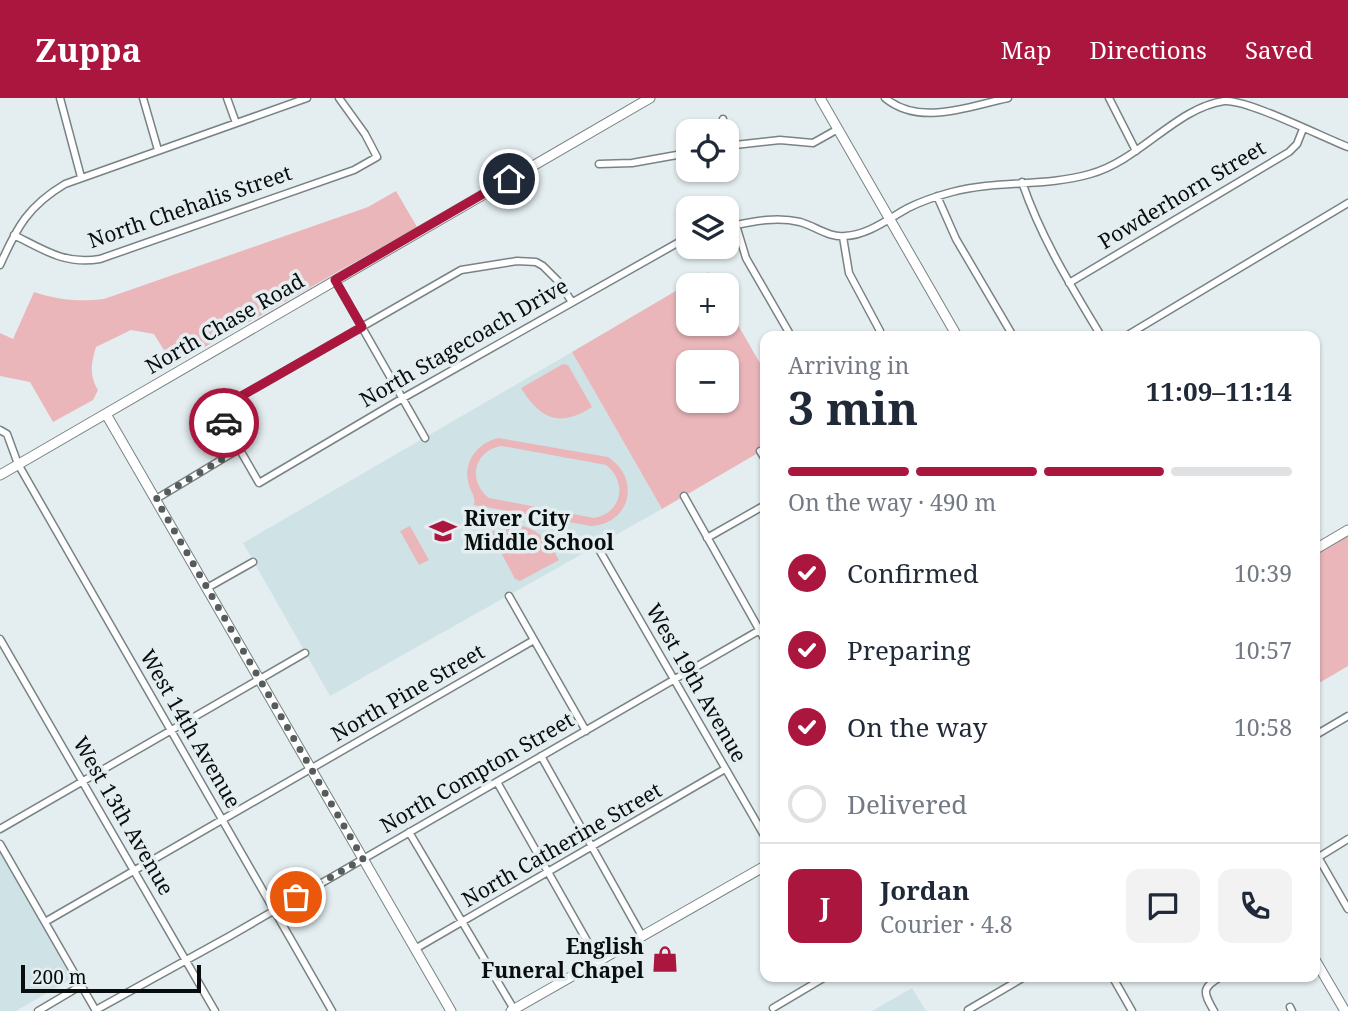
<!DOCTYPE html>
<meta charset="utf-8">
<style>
body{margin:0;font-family:"Noto Serif",serif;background:#f2f2f3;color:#1f2937;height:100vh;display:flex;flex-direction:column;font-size:26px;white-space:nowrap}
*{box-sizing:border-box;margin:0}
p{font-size:23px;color:#747a83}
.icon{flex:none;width:38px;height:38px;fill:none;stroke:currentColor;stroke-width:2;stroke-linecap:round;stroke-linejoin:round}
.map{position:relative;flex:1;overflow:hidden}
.side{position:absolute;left:760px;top:233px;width:560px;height:651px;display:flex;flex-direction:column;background:#fff;border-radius:14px;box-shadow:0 2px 5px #0004}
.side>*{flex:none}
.fabs{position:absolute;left:676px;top:21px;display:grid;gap:14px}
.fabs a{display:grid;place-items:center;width:63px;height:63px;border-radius:14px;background:#fff;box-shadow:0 2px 5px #0004;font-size:35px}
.scale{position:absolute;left:21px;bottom:18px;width:180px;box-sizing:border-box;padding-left:7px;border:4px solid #090d0d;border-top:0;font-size:19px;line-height:24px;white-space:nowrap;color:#090d0d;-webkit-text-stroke:5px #e4eef0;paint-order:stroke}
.pin{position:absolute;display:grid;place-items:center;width:60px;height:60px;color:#fff;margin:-30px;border:4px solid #fff;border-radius:50%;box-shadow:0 2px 7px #0007}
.courier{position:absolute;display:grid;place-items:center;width:70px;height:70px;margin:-35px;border:5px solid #ab163f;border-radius:50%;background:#fff;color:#222;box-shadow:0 2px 9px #0007}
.head em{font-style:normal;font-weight:700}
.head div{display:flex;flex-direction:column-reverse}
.head{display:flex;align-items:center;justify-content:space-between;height:119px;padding:0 28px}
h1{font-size:46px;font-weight:700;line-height:52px}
.bar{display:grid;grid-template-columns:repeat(4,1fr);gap:10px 7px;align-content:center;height:84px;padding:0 28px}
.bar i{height:9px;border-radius:5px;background:#e0e1e3}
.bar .active{background:#ab163f}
.bar p{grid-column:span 4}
.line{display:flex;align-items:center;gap:18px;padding:0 28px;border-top:2px solid #e0e1e3}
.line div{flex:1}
.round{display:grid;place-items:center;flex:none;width:74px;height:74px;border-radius:14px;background:#f2f2f3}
ol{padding:0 28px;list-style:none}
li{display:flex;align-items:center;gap:21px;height:77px}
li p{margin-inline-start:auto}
li .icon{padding:7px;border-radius:50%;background:#ab163f;color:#fff;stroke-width:4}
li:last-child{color:#747a83}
li i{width:38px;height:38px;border:4px solid #e0e1e3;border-radius:50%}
header{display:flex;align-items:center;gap:42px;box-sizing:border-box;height:98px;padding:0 35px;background:#ab163f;color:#fff}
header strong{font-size:33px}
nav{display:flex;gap:38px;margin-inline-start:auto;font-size:24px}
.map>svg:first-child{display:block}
.built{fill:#cfe3e7}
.green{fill:#eab6ba;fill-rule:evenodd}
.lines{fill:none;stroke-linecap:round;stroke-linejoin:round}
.street-casing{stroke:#798384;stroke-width:9}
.secondary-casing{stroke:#798384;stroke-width:11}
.street{stroke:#fff;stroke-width:6}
.secondary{stroke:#fff;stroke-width:9}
.done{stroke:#565c5c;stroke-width:7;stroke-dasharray:0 12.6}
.route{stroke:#ab163f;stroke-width:9}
.labels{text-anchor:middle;stroke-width:7;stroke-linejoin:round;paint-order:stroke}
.street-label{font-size:21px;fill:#090d0d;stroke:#e4eef0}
.poi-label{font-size:21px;font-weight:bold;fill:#090d0d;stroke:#e4eef0;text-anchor:start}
</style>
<header>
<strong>Zuppa</strong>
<nav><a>Map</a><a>Directions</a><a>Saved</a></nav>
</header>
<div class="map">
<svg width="1348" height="913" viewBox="0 0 1348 913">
<rect width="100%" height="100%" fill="#e4eef0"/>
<path class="built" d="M572 254 662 411 330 598 243 445Z
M0 753 71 879 70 882 16 913H0Z
M912 890 926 913H872Z"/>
<path class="green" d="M396 93 417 129 173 267 154 236 131 232 96 249C91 266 89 276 98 292L93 302 53 324 30 284 0 278V235L13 241 34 194C58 202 79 204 104 201L368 109Z
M708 174 715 187H688V226H726V206L765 274V351L662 411 572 254ZM688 264H726V303H688Z
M563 266 568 267 592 309C560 330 540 321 521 290Z
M498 340 608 359C641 380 631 426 591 428L474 407C476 398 471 395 469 387 462 365 477 345 498 340ZM502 348 606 367C628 384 622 415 594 420L489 400C467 383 474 352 502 348Z
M517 427C538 430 549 443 559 462L520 483 515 481 490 434Z
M410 428 429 462 419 467 400 433Z
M1348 432V568L1314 588V452Z"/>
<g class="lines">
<defs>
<path id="street" d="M60 0 81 79
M143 0 158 52
M227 0 236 25
M885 0C920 29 969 8 1008 0
M1109 0 1136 53
M723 21 725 33
M726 48 780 42 813 45 838 31
M599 66 632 65 688 55
M1022 84C1041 140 1071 188 1101 238
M937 98 956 141 1013 238
M736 127 746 160 791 238
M726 129C751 124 775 118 800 124 815 128 829 140 845 138 868 137 888 121 908 110 922 103 937 98 952 94 998 82 1045 89 1090 76 1139 63 1176 10 1224 3 1247 1 1322 39 1348 49
M14 137C44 152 65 167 100 161L354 72 377 59 365 36 339 0
M843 139 849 175 880 233
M0 167C17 129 28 108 65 86L307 0
M335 182 425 340
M1069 185 1289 54 1297 46 1303 31
M572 204 558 183 543 168 536 164 517 163 461 172 217 312 259 385 403 300 688 139
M1126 238 1348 105
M0 332 7 336 18 366 332 913
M760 353 765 361
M684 398 765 542
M156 401 239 351
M707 440 765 407
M597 448 765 739
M207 490 253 464
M509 498 586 633
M0 541 215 913
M1314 638 1348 618
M541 658 642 838
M497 684 599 864
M0 731 305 555
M409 734 515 913
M0 746 96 913
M1314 752 1348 811
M1314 762 1348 741
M45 824 534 542
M415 851 725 671
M1112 878 1132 913
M1290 909 1292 913
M773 910 827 878
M96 912 230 838 765 529
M968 912 1026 878
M38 913 82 887
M1214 913C1203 894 1201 890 1222 878"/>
<path id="secondary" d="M820 0 957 238
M106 316 451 913
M0 377 650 0
M1314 452 1348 432
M1314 860 1345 913
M511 913 765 768"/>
</defs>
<use href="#street" class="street-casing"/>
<use href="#secondary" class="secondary-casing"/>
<use href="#street" class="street"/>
<use href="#secondary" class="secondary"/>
</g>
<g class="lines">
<path class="done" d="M224 325 239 351 156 401 363 761 296 799"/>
<path class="route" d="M224 325 217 312 362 229 335 182 509 81"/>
</g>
<defs>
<symbol id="school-bare" viewBox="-9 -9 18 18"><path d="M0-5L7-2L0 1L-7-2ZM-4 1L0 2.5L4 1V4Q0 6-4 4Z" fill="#ab163f" stroke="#e4eef0" stroke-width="2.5" paint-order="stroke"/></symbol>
<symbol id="shop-bare" viewBox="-9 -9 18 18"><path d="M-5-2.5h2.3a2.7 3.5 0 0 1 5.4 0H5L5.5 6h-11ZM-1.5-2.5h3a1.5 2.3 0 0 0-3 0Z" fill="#ab163f" stroke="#e4eef0" stroke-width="2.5" paint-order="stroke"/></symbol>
</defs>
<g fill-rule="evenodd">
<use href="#school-bare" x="424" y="414" width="38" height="38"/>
<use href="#shop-bare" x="646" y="842" width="38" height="38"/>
</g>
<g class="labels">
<g class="street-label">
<text transform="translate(1182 97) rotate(-31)" y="7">Powderhorn Street</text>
<text transform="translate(190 109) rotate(-19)" y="7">North Chehalis Street</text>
<text transform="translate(225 226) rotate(-30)" y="7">North Chase Road</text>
<text transform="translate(464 245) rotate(-30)" y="7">North Stagecoach Drive</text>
<text transform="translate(696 585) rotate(60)" y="7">West 19th Avenue</text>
<text transform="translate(408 595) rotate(-30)" y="7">North Pine Street</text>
<text transform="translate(190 631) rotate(60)" y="7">West 14th Avenue</text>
<text transform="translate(477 675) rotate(-30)" y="7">North Compton Street</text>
<text transform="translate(123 718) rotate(60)" y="7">West 13th Avenue</text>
<text transform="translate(562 747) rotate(-30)" y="7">North Catherine Street</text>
</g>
<g class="poi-label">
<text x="464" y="428">River City<tspan x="464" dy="24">Middle School</tspan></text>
<text x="644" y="856" text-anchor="end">English<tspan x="644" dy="24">Funeral Chapel</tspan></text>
</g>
</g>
</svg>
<div class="fabs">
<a><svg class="icon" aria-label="locate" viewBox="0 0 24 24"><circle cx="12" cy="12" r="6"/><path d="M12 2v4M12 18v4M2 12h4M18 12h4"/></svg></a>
<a><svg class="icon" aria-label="layers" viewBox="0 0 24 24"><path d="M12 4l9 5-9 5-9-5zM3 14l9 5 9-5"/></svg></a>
<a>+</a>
<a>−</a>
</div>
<div class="scale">200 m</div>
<div class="pin" style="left:296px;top:799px;background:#ea580c"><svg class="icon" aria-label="bag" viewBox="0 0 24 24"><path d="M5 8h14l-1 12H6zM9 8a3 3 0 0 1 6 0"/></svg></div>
<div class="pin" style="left:509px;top:81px;background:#1f2937"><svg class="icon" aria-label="home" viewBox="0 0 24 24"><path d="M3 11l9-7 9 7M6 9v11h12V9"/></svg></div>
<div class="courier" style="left:224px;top:325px"><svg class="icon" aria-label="car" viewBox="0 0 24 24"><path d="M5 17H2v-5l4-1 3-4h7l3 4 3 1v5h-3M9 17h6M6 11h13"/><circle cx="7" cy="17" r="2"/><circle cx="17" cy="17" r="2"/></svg></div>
<section class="side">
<div class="head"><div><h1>3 min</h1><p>Arriving in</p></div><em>11:09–11:14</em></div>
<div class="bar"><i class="active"></i><i class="active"></i><i class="active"></i><i></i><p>On the way · 490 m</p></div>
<ol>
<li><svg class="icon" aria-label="check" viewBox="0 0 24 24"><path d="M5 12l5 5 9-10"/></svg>Confirmed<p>10:39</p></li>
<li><svg class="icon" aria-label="check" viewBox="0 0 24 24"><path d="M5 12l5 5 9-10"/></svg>Preparing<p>10:57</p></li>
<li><svg class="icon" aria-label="check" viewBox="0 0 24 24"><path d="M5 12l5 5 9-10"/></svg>On the way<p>10:58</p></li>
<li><i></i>Delivered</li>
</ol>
<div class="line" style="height:126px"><b class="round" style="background:#ab163f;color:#fff">J</b><div><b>Jordan</b><p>Courier · 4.8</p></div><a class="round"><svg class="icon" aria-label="chat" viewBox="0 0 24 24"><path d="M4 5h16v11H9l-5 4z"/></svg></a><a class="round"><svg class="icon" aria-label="phone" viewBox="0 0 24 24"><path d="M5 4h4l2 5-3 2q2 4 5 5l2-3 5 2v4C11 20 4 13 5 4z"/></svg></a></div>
</section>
</div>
